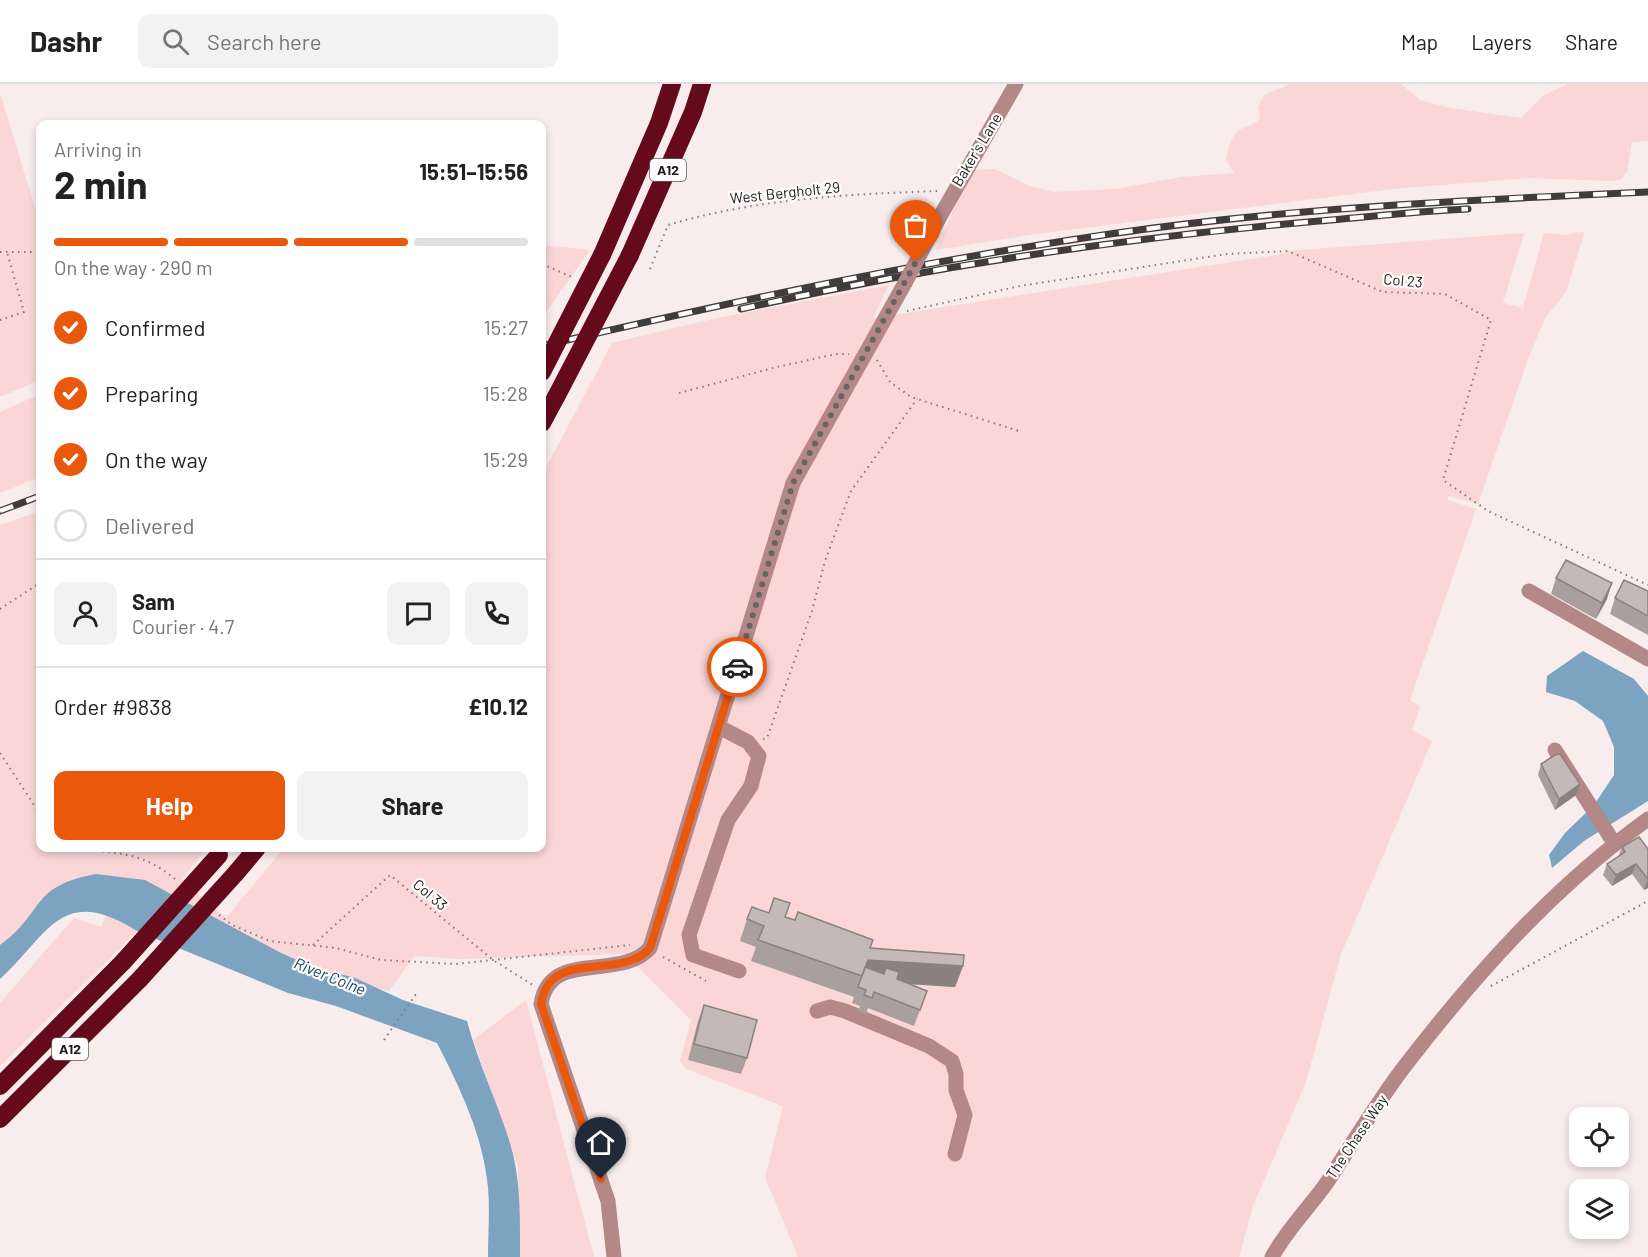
<!DOCTYPE html>
<meta charset="utf-8">
<style>
body{margin:0;font-family:Barlow,sans-serif;background:#f2f2f2;color:#222;height:100vh;display:flex;flex-direction:column;font-size:22px;white-space:nowrap}
*{box-sizing:border-box;margin:0}
p{font-size:20px;color:#767676}
.icon{flex:none;width:33px;height:33px;fill:none;stroke:currentColor;stroke-width:2;stroke-linecap:round;stroke-linejoin:round}
.map{position:relative;flex:1;overflow:hidden}
.sheet{position:absolute;left:36px;top:36px;width:510px;height:732px;display:flex;flex-direction:column;background:#fff;border-radius:12px;box-shadow:0 3px 9px #0003}
.sheet>*{flex:none}
.buttons{position:absolute;left:1569px;top:1023px;display:grid;gap:12px}
.buttons a{display:grid;place-items:center;width:60px;height:60px;border-radius:12px;background:#fff;box-shadow:0 3px 9px #0003;font-size:30px}
.pin{position:absolute;display:grid;place-items:center;width:51px;height:51px;color:#fff;margin:-62px -26px;border-radius:50% 50% 50% 0;rotate:-45deg;box-shadow:0 0 6px #0007}
.pin .icon{rotate:45deg}
.courier{position:absolute;display:grid;place-items:center;width:60px;height:60px;margin:-30px;border:4px solid #ea580c;border-radius:50%;background:#fff;color:#222;box-shadow:0 2px 8px #0007}
.head em{font-style:normal;font-weight:700}
.head div{display:flex;flex-direction:column-reverse}
.head{display:flex;align-items:center;justify-content:space-between;height:102px;padding:0 18px}
h1{font-size:39px;font-weight:700;line-height:45px}
.bar{display:grid;grid-template-columns:repeat(4,1fr);gap:9px 6px;align-content:center;height:72px;padding:0 18px}
.bar i{height:8px;border-radius:4px;background:#e0e0e0}
.bar .selected{background:#ea580c}
.bar p{grid-column:span 4}
.line{display:flex;align-items:center;gap:15px;padding:0 18px;border-top:2px solid #e0e0e0}
.line div{flex:1}
.round{display:grid;place-items:center;flex:none;width:63px;height:63px;border-radius:12px;background:#f2f2f2}
ol{padding:0 18px;list-style:none}
li{display:flex;align-items:center;gap:18px;height:66px}
li p{margin-inline-start:auto}
li .icon{padding:6px;border-radius:50%;background:#ea580c;color:#fff;stroke-width:4}
li:last-child{color:#767676}
li i{width:33px;height:33px;border:3px solid #e0e0e0;border-radius:50%}
.primary-button{display:flex;gap:12px;margin-top:auto;padding:12px 18px}
.primary-button a{flex:1;height:69px;border-radius:12px;background:#ea580c;color:#fff;font-size:24px;font-weight:700;line-height:69px;text-align:center}
.primary-button a+a{background:#f2f2f2;color:#222}
header{display:flex;align-items:center;gap:36px;box-sizing:border-box;height:84px;padding:0 30px;background:#fff;border-bottom:2px solid #e0e0e0}
header strong{font-size:28px}
nav{display:flex;gap:33px;margin-inline-start:auto;font-size:21px}
.search{width:420px;height:54px;background:#f2f2f2;display:flex;align-items:center;gap:15px;box-sizing:border-box;padding:0 21px;border-radius:12px;color:#767676;font-size:22px}
.map>svg:first-child{display:block}
.green{fill:#fad6d6}
.water{fill:#7ca3c0}
.lines{fill:none;stroke-linecap:round;stroke-linejoin:round}
.path{stroke:#817a7a;stroke-width:2;stroke-dasharray:1.5 4.5;stroke-linecap:butt}
.minor{stroke:#b58888;stroke-width:15}
.highway{stroke:#640a1b;stroke-width:18}
.rail-casing{stroke:#413c3c;stroke-width:7}
.rail{stroke:#fefcfc;stroke-width:4.5;stroke-dasharray:14;stroke-linecap:butt}
.minor-bridge{stroke:#b58888;stroke-width:15}
.highway-bridge{stroke:#640a1b;stroke-width:18}
.wall{fill:#a99f9e}
.shaded-wall{fill:#898281}
.building{fill:#c4b9b8;stroke:#898281;stroke-width:1.5}
.done{stroke:#6a6363;stroke-width:6;stroke-dasharray:0 10.8}
.route{stroke:#ea580c;stroke-width:8}
.labels{text-anchor:middle;stroke-width:4.5;stroke-linejoin:round;paint-order:stroke}
.shield{fill:#fefcfc;stroke:#605d5d;stroke-width:1.5}
.shield-label{font-size:14px;font-weight:bold;fill:#1d1919}
.street-label{font-size:15px;fill:#1d1919;stroke:#fefcfc}
.water-label{font-size:16px;font-style:italic;fill:#134361;stroke:#fefcfc}
</style>
<header>
<strong>Dashr</strong>
<div class="search"><svg class="icon" aria-label="search" viewBox="0 0 24 24"><circle cx="10" cy="10" r="6"/><path d="M15 15l6 6"/></svg>Search here</div>
<nav><a>Map</a><a>Layers</a><a>Share</a></nav>
</header>
<div class="map">
<svg width="1648" height="1173" viewBox="0 0 1648 1173">
<rect width="100%" height="100%" fill="#f8ecec"/>
<path class="green" d="M1290 0H1401L1420 16 1450 24 1521 34 1543 12 1568 0H1648V57L1632 58 1627 87 1622 95 1611 97 1528 94 1392 105 1028 151 936 166 971 86 995 85 1030 102 1053 108 1116 105 1181 93 1234 89 1226 76C1228 66 1230 54 1238 47 1246 41 1253 43 1260 34L1258 24 1264 11Z
M0 9 40 140V296L0 313Z
M1585 147 1566 208 1545 234 1528 275 1478 420 1449 412 1447 416 1476 425 1410 616 1420 622 1412 646 1432 657 1341 870 1306 998 1253 1122 1239 1173H798L765 1093 783 1022 686 985 680 977 691 936 625 870 459 875 414 872 389 907 256 876 74 797 0 882V441L40 427V764H207L182 795 226 834 284 764H542V391L612 259 717 234 889 201 873 234 1277 171 1288 167 1524 149 1503 219 1523 224 1544 149 1567 151Z
M542 161 590 166 542 234Z
M40 310V393L0 409V328Z
M106 831 138 846 0 982V919L74 834 102 843Z
M526 916 594 1173H515L518 1082 473 956Z"/>
<path class="water" d="M1583 567 1634 595 1648 612V717L1584 757 1552 784 1549 771 1565 749 1594 721 1614 691V663L1603 637 1575 617 1546 608 1547 592Z
M96 790 145 796 279 868 319 886 353 893 403 916 467 937C478 979 497 1017 510 1059 521 1095 520 1135 520 1173H488C488 1150 490 1126 488 1103 483 1051 460 1004 437 959L336 922 288 909 137 847C61 799 49 850 0 895V861C45 829 29 802 96 790Z"/>
<g class="lines">
<path class="path" d="M0 168H40
M542 180 572 193
M650 185 668 141C755 115 848 110 938 107
M907 227 1020 202 1227 170 1288 167 1383 208 1445 210 1491 236 1443 396 1488 427 1648 501
M0 236 24 228 7 168
M877 276 890 298 911 313 1019 347
M679 309 777 283 836 270H849
M0 525 40 499
M763 655 767 654 812 527 825 477 851 407 917 315
M0 669 40 730
M73 764 75 766C115 768 143 768 175 795
M219 831 232 841 270 857 336 864 381 876 456 880 630 861
M313 861 390 791 493 876 533 901
M663 873 706 897
M1491 902 1648 817
M384 956 416 910"/>
<path class="minor" d="M938 136 1016 0
M1529 507 1648 575
M719 643 748 658 759 672 751 702 728 736 689 851 693 871 739 887
M1555 666 1614 759
M817 927 830 923 845 927 929 962 952 977 956 990V1006L965 1031 955 1070
M614 1173 608 1117 541 920C550 864 620 898 650 864L793 399 905 199
M1272 1173C1287 1145 1310 1123 1328 1097 1352 1060 1375 1022 1401 987 1473 893 1552 804 1648 735"/>
<path class="highway" d="M602 171 659 39 672 0
M630 171 693 28 702 0
M542 339 556 313
M236 789 257 764
M0 1002 123 878
M0 1035 140 895"/>
<defs>
<path id="rail" d="M741 225C931 182 1125 154 1319 137 1369 133 1418 127 1468 125
M542 262C730 218 918 178 1110 150 1288 124 1468 116 1648 108
M0 427 40 412"/>
</defs>
<use href="#rail" class="rail-casing"/>
<use href="#rail" class="rail"/>
<path class="minor-bridge" d="M905 199 938 136"/>
<path class="highway-bridge" d="M542 288 602 171
M556 313 630 171
M123 878 219 771
M140 895 236 789"/>
</g>
<path class="wall" d="M1556 494 1607 515 1596 535 1551 510Z
M1648 507V551L1610 530 1615 514Z
M1541 680 1580 700 1576 711 1555 726 1538 691Z
M1622 763 1648 765V804L1644 806 1632 790 1612 802 1603 791 1607 780 1618 773Z
M769 829 785 833 870 864 963 882 955 903 909 900 927 907 914 942 868 924 866 930 858 927 860 922 852 919 854 913 751 877 756 863 740 857 747 835Z
M704 921 747 974 741 990 688 976 698 937Z"/>
<path class="shaded-wall" d="M1612 499 1607 515 1596 535 1602 519Z
M1580 700 1576 711 1555 726 1559 715Z
M1636 780 1632 790 1612 802 1616 791Z
M1648 795V804L1644 806Z
M868 876 963 882 955 903 861 897Z"/>
<path class="building" d="M1566 476 1612 499 1602 519 1556 494Z
M1624 496 1648 507V532L1615 514Z
M1560 670 1580 700 1559 715 1541 680 1555 671Z
M1639 753 1648 765V795L1636 780 1616 791 1607 780 1625 768 1622 763Z
M774 814 790 819 785 833 795 836 798 828 873 856 870 864 964 871 963 882 868 876 862 892 758 856 764 842 747 835 752 823 769 829Z
M865 883 884 890 886 884 899 888 897 895 927 907 920 926 874 908 872 914 864 911 866 906 858 903Z
M704 921 757 936 747 974 694 960Z"/>
<g class="lines">
<path class="done" d="M737 583 793 399 916 178"/>
<path class="route" d="M601 1095 541 920C549 863 620 898 650 864L737 583"/>
</g>
<g class="labels">
<g class="shield">
<rect x="650" y="75" width="36" height="22" rx="4.5"/>
<rect x="52" y="954" width="36" height="22" rx="4.5"/>
</g>
<g class="shield-label">
<text x="668" y="91">A12</text>
<text x="70" y="970">A12</text>
</g>
<g class="street-label">
<text transform="translate(977 66) rotate(-59)" y="5">Baker's Lane</text>
<text transform="translate(785 109) rotate(-6)" y="5">West Bergholt 29</text>
<text transform="translate(1403 197) rotate(5)" y="5">Col 23</text>
<text transform="translate(430 811) rotate(40)" y="5">Col 33</text>
<text transform="translate(1357 1053) rotate(-56)" y="5">The Chase Way</text>
</g>
<g class="water-label">
<text transform="translate(330 892) rotate(22)" y="6">River Colne</text>
</g>
</g>
</svg>
<div class="buttons">
<a><svg class="icon" aria-label="locate" viewBox="0 0 24 24"><circle cx="12" cy="12" r="6"/><path d="M12 2v4M12 18v4M2 12h4M18 12h4"/></svg></a>
<a><svg class="icon" aria-label="layers" viewBox="0 0 24 24"><path d="M12 4l9 5-9 5-9-5zM3 14l9 5 9-5"/></svg></a>
</div>
<div class="pin" style="left:916px;top:178px;background:#ea580c"><svg class="icon" aria-label="bag" viewBox="0 0 24 24"><path d="M5 8h14l-1 12H6zM9 8a3 3 0 0 1 6 0"/></svg></div>
<div class="pin" style="left:601px;top:1095px;background:#1f2937"><svg class="icon" aria-label="home" viewBox="0 0 24 24"><path d="M3 11l9-7 9 7M6 9v11h12V9"/></svg></div>
<div class="courier" style="left:737px;top:583px"><svg class="icon" aria-label="car" viewBox="0 0 24 24"><path d="M5 17H2v-5l4-1 3-4h7l3 4 3 1v5h-3M9 17h6M6 11h13"/><circle cx="7" cy="17" r="2"/><circle cx="17" cy="17" r="2"/></svg></div>
<section class="sheet">
<div class="head"><div><h1>2 min</h1><p>Arriving in</p></div><em>15:51–15:56</em></div>
<div class="bar"><i class="selected"></i><i class="selected"></i><i class="selected"></i><i></i><p>On the way · 290 m</p></div>
<ol>
<li><svg class="icon" aria-label="check" viewBox="0 0 24 24"><path d="M5 12l5 5 9-10"/></svg>Confirmed<p>15:27</p></li>
<li><svg class="icon" aria-label="check" viewBox="0 0 24 24"><path d="M5 12l5 5 9-10"/></svg>Preparing<p>15:28</p></li>
<li><svg class="icon" aria-label="check" viewBox="0 0 24 24"><path d="M5 12l5 5 9-10"/></svg>On the way<p>15:29</p></li>
<li><i></i>Delivered</li>
</ol>
<div class="line" style="height:108px"><a class="round"><svg class="icon" aria-label="person" viewBox="0 0 24 24"><circle cx="12" cy="8" r="4"/><path d="M4 21q1-7 8-7t8 7"/></svg></a><div><b>Sam</b><p>Courier · 4.7</p></div><a class="round"><svg class="icon" aria-label="chat" viewBox="0 0 24 24"><path d="M4 5h16v11H9l-5 4z"/></svg></a><a class="round"><svg class="icon" aria-label="phone" viewBox="0 0 24 24"><path d="M5 4h4l2 5-3 2q2 4 5 5l2-3 5 2v4C11 20 4 13 5 4z"/></svg></a></div>
<div class="line" style="height:78px"><div>Order #9838</div><b>£10.12</b></div>
<div class="primary-button"><a>Help</a><a>Share</a></div>
</section>
</div>
